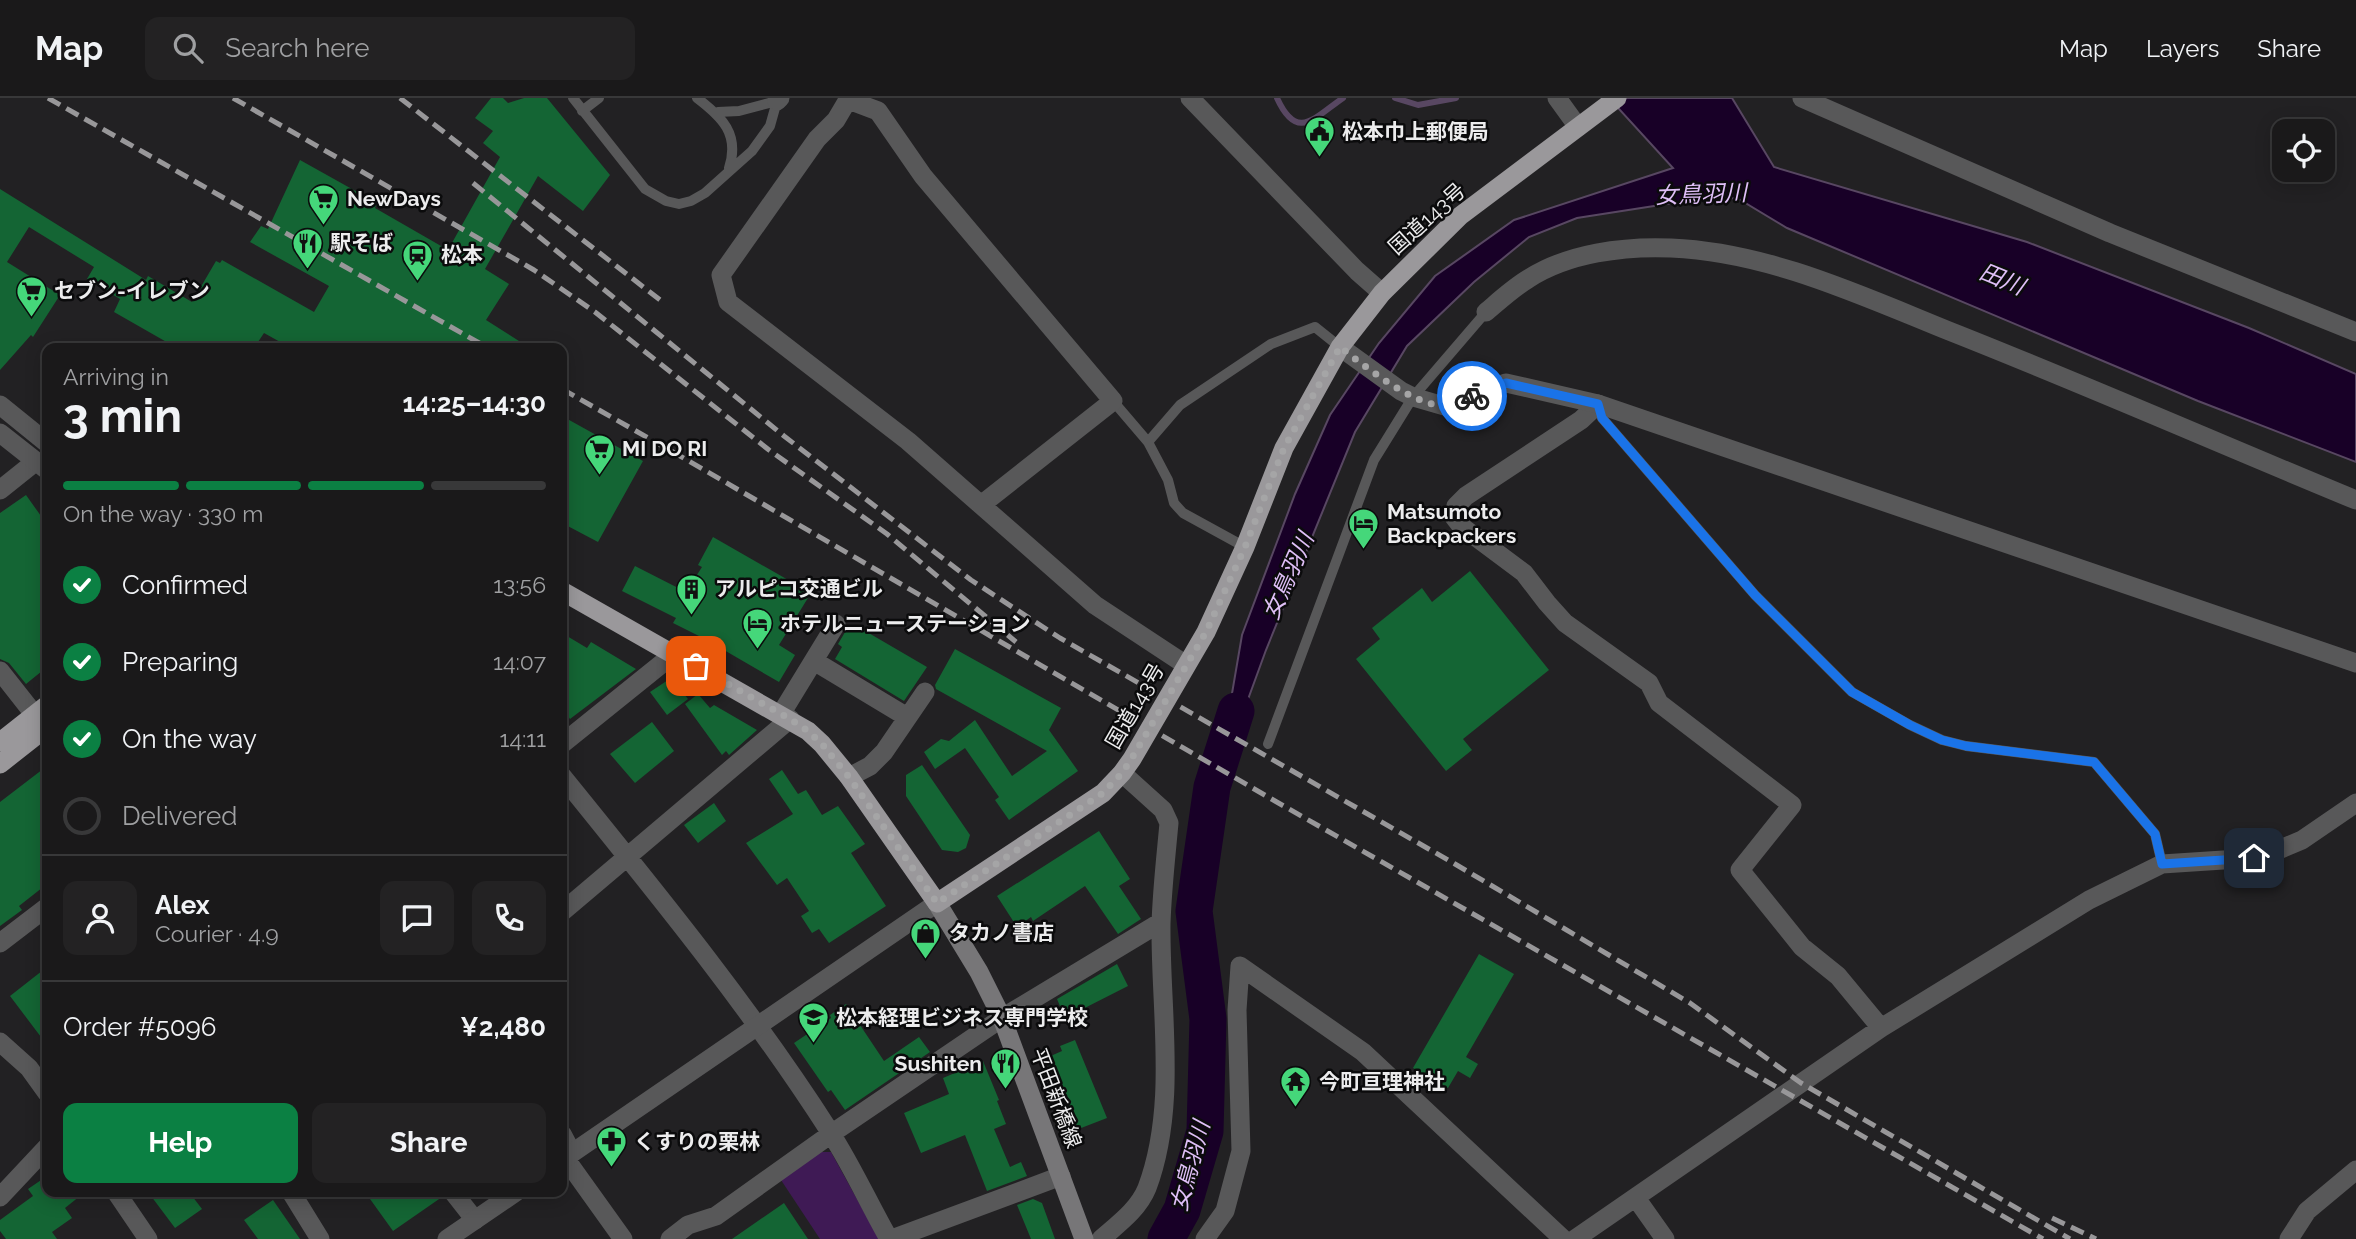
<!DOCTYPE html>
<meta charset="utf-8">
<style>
body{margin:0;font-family:Raleway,"Noto Sans JP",sans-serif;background:#232223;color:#f1f3f6;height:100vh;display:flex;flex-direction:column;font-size:26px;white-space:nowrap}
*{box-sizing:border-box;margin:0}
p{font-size:23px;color:#9fa0a2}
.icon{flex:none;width:38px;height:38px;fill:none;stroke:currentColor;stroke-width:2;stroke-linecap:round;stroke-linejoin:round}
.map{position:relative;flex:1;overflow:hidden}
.details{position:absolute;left:42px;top:245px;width:525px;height:854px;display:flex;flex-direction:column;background:#1a191a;border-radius:14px;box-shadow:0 4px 18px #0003,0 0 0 2px #383839}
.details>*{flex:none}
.fabs{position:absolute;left:2272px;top:21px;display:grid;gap:14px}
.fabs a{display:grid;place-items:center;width:63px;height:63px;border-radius:14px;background:#1a191a;box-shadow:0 4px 18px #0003,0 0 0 2px #383839;font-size:35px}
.pin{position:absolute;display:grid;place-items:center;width:60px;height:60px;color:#fff;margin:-30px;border-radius:14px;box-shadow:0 4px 10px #0006}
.courier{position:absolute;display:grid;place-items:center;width:70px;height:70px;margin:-35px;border:5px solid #1a73e8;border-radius:50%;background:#fff;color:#222;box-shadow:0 2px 9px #0007}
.head em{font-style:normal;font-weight:700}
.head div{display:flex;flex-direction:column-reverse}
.head{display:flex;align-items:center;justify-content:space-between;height:119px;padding:0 21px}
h1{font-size:46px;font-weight:700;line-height:52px}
.bar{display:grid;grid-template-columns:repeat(4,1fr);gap:10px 7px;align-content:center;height:84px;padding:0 21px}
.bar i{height:9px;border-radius:5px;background:#383839}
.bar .selected{background:#0b8043}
.bar p{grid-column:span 4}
.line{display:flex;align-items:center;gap:18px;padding:0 21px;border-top:2px solid #383839}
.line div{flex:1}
.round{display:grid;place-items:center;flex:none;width:74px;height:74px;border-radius:14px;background:#232223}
ol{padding:0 21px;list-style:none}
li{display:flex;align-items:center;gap:21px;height:77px}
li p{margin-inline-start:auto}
li .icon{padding:7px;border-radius:50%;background:#0b8043;color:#fff;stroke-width:4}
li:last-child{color:#9fa0a2}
li i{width:38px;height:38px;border:4px solid #383839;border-radius:50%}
.primary-button{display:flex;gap:14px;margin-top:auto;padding:14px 21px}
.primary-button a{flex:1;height:80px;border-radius:14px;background:#0b8043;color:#fff;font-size:28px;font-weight:700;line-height:80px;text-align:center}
.primary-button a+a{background:#232223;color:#f1f3f6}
header{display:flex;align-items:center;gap:42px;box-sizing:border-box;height:98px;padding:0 35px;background:#1a191a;border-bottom:2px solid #383839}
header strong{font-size:33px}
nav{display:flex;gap:38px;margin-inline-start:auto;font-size:24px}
.search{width:490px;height:63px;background:#232223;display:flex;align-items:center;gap:18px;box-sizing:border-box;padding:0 24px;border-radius:14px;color:#9fa0a2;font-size:26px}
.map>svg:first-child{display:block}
.green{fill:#3f1a55}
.water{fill:#180027;stroke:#584762;stroke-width:2}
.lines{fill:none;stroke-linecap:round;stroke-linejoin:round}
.stream{stroke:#584762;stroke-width:6}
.river{stroke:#180027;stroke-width:37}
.building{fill:#146534}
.service{stroke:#585859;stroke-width:10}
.minor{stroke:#585859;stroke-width:19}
.tertiary{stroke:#585859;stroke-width:19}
.secondary{stroke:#777678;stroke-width:19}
.trunk{stroke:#9a989b;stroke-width:19}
.rail{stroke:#989799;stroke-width:5;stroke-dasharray:14 7;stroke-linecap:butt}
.done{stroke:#a5a5a6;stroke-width:7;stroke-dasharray:0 12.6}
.route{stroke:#1a73e8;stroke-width:9}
.labels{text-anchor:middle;stroke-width:5;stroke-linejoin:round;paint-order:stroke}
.poi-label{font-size:21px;font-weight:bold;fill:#ececed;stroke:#0b0b0c;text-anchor:start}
.street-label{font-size:21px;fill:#ececed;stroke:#0b0b0c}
.water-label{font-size:23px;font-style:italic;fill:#dfbff7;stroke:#0b0b0c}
</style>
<header>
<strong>Map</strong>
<div class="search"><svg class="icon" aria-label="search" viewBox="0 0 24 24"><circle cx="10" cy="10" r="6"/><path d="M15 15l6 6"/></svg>Search here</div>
<nav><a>Map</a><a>Layers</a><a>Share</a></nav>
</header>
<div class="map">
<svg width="2356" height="1141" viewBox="0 0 2356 1141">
<rect width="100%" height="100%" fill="#222123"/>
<path class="green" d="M820 1054H831L879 1141H820L781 1082Z"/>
<path class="water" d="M1609 0H1732L1774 69 2027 144 2249 230 2356 276V364L2198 303 1787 130 1737 100 1699 101 1577 120 1529 139 1474 184 1407 248 1355 334 1266 552 1216 689 1242 537 1295 396 1330 317 1379 245 1435 178 1514 122 1673 70Z"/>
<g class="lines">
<path class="stream" d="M1277 0C1297 44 1314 20 1343 0
M1395 0 1418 7 1456 0"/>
<path class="river" d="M1166 1141 1182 1112 1205 1033 1208 921 1194 813 1212 689 1236 613"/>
</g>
<path class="building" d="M491 0H503L508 5 524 0H547L610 77 583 113 538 78 485 171 509 186 486 222 530 250H291L264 235 254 250H177L114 214 120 201 87 181 94 169 29 129 7 164 60 197 33 239 31 237 0 272V91L146 182 148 178 192 204 216 163 220 165 222 162 314 214 329 188 250 144 261 128 268 131 300 62 377 105 375 110 448 152 500 59 483 45 493 33 475 20Z
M562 318 643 363 598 444 562 425Z
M26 397 41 418 47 414V569L26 586 9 565 0 561V415Z
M713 439 811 495 779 547 795 557 779 584 717 548 716 550 702 543 703 540 673 525 676 520 622 493 635 468 686 494 702 469 698 467Z
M1470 473 1549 572 1463 641 1472 652 1446 673 1356 561 1380 541 1372 530 1422 490 1432 504Z
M855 527 927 569 904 603 835 561 842 549 838 546 848 529 853 532Z
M562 535 587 550 591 544 636 571 570 621 562 610Z
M955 551 1061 610 1049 632 1078 673 1009 722 995 702 999 699 965 650 935 671 924 654 941 641 949 643 975 622 1012 678 1047 653 936 591 935 587Z
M671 580 688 601 667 617 650 594Z
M698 596 710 610 714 607 757 632 729 657 726 653 722 657 685 606Z
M652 624 674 653 635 685 610 656Z
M922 667 970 737 966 750 958 754 942 752 906 698V677Z
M47 668V786L19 808 22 812 0 828V704Z
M782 672 798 696 806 692 822 717 838 708 865 746 851 755 886 808 829 845 819 831 812 835 801 818 809 813 787 780 777 787 746 745 793 716 769 681Z
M714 705 726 723 698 745 684 727Z
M1099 733 1130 781 1119 788 1141 821 1118 836 1085 788 1033 823 1031 819 1017 829 997 798Z
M1479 856 1514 876 1466 959 1478 966 1470 980 1458 973 1448 990 1413 970Z
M1117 866 1128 888 1065 920 1057 901Z
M47 869V947L10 898Z
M846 906 884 963 919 939 930 954 845 1012 831 992 828 994 794 945 831 920 830 917Z
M1075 942 1107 1020 1076 1032 1046 960 1062 953 1060 948Z
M983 963 999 1002 997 1003 1006 1026 994 1031 1010 1069 1021 1064 1027 1078 987 1093 965 1037 921 1055 904 1015 949 996 943 980Z
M47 1078V1094H85L65 1110 72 1120 52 1134 57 1141H6L0 1133V1122L33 1098 28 1091Z
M148 1094H189L202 1111 175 1130Z
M365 1094H441L442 1099 393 1133Z
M1033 1101 1042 1105 1055 1141H1031L1017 1107Z
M273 1102 300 1141H258L244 1122Z
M784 1105 808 1141H732Z"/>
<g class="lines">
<path class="service" d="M573 0 645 91 666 103 679 106 691 103 705 95 752 53 770 28 777 3 739 13 718 14
M697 0C722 19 740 36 729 70
M582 13 599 0
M1113 303 1148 344 1168 382 1174 405 1183 415 1245 449
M1598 306 1602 320 1755 497 1852 594 1910 627 1942 642 1966 648 2094 664 2155 736 2162 766
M1148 344 1180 307 1271 246 1315 229 1340 249
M1268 646 1374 362 1413 299 1486 214"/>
<path class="minor" d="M849 0 836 22 817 41 721 177 728 204 908 343 1095 507 1186 567
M1557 0 1578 29
M1802 0 2110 135 2356 234
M849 2 878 13 923 78 1113 303 981 407
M1486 214C1499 203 1513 190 1528 181 1568 155 1624 148 1671 150 1768 154 1860 197 1949 233 2086 287 2220 346 2356 402
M1598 306 1581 322 1466 398 1456 408 1454 419 1461 428 1524 475 1547 505 1565 525 1649 585 1659 605 1792 707 1740 772 1802 849 1838 878 1881 930
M0 392 35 364
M814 563 907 619
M0 573 45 630
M781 616 836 526
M562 646 675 555
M562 678C655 793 750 909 830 1034 852 1068 869 1106 889 1141
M849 679 870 668 884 654 925 594
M562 814 790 621
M0 845 47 809
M1240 868 1363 954 1563 1141
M562 1036 572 1055
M565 1060 623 1141
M291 1094 320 1141
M453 1094 475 1122
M0 1099 47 1049
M1636 1100 1665 1141
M670 1141 688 1127 716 1118 831 1036 1002 920 1161 824
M892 1141 1061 1078
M1101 1141C1118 1126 1138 1112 1147 1090 1178 1007 1160 913 1161 826 1162 792 1166 758 1169 725L1163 712 1122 675
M1205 1141 1225 1113 1241 1053 1237 912 1240 868
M1575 1141 1881 930 2089 802 2162 766 2254 760 2269 756 2302 742 2356 705
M2289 1141 2307 1113 2356 1072"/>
<path class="tertiary" d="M1190 0 1357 173 1382 195
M777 3 780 0
M1340 249 1401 293 1413 299 1444 308 1506 285 1598 306 2356 565
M0 307 47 345
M0 335 47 372
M0 944 29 970 47 995
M562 1062 937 805
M116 1094 148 1141
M447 1141 516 1094"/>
<path class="secondary" d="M937 805 979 874 1002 920 1084 1141"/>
<path class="trunk" d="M562 493 808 633 822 646 849 679 937 805 1103 695 1122 675 1132 661 1206 534 1245 449 1284 350 1340 249 1382 195 1460 118 1617 0
M0 644 47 607
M0 666 47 629"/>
<path class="rail" d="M48 0 488 250
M233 0 534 172 595 214 769 352 887 436 1016 544
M400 0 664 205
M473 85 784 338 971 482 1060 540 1455 766 1690 905 1801 985 2070 1141
M562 291 687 362 1275 703 2043 1141
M2052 1120 2096 1141"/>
</g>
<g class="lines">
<path class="done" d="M696 568 790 621 808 633 822 646 849 679 937 805 1103 695 1122 675 1132 660 1206 534 1245 449 1284 350 1340 249C1362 266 1417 311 1446 307 1454 306 1464 301 1472 298"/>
<path class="route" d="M1472 298 1506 285 1598 306 1602 320 1755 497 1852 594 1910 627 1942 642 1966 648 2094 664 2155 736 2162 766 2254 760"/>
</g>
<defs>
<symbol id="civic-pin" viewBox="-11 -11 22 30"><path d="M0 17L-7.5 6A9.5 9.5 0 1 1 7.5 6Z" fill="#45d77a" stroke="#0b0b0c"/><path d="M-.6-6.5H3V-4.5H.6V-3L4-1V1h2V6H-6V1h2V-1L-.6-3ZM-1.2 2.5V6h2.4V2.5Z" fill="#111"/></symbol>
<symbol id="supermarket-pin" viewBox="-11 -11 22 30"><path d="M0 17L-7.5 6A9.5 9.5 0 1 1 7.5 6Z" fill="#45d77a" stroke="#0b0b0c"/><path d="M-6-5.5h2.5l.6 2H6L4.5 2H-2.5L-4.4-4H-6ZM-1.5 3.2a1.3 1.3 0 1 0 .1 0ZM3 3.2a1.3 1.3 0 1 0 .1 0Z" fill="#111"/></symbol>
<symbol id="restaurant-pin" viewBox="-11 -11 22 30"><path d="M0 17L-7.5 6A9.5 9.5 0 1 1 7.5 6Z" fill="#45d77a" stroke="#0b0b0c"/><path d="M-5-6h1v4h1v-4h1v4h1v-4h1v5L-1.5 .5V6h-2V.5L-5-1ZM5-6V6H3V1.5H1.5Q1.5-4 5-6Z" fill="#111"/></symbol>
<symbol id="station-pin" viewBox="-11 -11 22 30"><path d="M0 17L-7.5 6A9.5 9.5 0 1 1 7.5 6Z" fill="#45d77a" stroke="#0b0b0c"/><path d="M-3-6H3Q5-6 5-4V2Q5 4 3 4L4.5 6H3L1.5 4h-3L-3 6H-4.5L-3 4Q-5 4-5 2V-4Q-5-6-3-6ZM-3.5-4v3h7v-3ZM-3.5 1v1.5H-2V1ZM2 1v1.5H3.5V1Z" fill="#111"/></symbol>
<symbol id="hotel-pin" viewBox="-11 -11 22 30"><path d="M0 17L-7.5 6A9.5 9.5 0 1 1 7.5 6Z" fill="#45d77a" stroke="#0b0b0c"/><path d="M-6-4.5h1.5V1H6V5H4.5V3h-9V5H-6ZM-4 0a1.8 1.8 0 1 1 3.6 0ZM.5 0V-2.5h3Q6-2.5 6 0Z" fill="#111"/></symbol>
<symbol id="building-pin" viewBox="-11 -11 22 30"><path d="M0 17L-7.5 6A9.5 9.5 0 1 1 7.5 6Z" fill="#45d77a" stroke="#0b0b0c"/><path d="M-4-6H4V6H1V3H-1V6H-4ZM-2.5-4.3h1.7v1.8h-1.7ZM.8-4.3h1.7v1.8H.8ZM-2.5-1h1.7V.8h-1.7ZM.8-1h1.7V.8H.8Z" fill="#111"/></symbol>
<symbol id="shop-pin" viewBox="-11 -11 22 30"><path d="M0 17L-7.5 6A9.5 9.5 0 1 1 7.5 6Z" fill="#45d77a" stroke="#0b0b0c"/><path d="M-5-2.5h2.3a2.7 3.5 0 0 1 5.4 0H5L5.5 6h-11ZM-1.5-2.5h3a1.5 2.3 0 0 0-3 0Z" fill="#111"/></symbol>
<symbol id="university-pin" viewBox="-11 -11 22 30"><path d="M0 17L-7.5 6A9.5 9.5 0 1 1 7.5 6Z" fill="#45d77a" stroke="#0b0b0c"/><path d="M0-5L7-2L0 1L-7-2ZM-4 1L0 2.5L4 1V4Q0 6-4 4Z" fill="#111"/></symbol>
<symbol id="temple-pin" viewBox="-11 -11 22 30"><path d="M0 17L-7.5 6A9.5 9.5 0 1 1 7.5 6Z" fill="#45d77a" stroke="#0b0b0c"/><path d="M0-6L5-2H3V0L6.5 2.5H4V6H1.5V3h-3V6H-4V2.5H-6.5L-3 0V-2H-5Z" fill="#111"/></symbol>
<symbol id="pharmacy-pin" viewBox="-11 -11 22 30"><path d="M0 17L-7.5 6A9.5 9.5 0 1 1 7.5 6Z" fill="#45d77a" stroke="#0b0b0c"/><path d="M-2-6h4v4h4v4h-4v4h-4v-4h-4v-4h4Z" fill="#111"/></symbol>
</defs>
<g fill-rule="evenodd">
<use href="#civic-pin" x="1302" y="16" width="35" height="47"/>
<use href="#supermarket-pin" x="306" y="84" width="35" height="47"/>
<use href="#restaurant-pin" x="290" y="128" width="35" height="47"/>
<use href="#station-pin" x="400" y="140" width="35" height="47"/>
<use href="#supermarket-pin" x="14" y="176" width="35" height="47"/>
<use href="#supermarket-pin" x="582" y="334" width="35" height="47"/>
<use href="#hotel-pin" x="1346" y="408" width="35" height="47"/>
<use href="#building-pin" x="674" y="474" width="35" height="47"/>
<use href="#hotel-pin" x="740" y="508" width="35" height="47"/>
<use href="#shop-pin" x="908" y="818" width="35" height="47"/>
<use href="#university-pin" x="796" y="902" width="35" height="47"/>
<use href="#restaurant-pin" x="988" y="948" width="35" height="47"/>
<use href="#temple-pin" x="1278" y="966" width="35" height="47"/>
<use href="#pharmacy-pin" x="594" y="1026" width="35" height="47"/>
</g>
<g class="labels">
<g class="poi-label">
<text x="1342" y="41">松本巾上郵便局</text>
<text x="347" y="108">NewDays</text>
<text x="330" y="152">駅そば</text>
<text x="441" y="164">松本</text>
<text x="54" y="200">セブン-イレブン</text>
<text x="622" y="358">MI DO RI</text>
<text x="1387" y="421">Matsumoto<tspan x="1387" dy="24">Backpackers</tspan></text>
<text x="715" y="498">アルピコ交通ビル</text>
<text x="780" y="533">ホテルニューステーション</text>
<text x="949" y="842">タカノ書店</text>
<text x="836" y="927">松本経理ビジネス専門学校</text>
<text x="982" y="973" text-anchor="end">Sushiten</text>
<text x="1319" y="991">今町亘理神社</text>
<text x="634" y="1051">くすりの栗林</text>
</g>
<g class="street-label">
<text transform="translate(1427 121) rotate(-42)" y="7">国道143号</text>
<text transform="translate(1135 608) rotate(-60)" y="7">国道143号</text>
<text transform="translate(1056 1000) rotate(69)" y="7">平田新橋線</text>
</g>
<g class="water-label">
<text transform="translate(1701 96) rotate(-2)" y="8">女鳥羽川</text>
<text transform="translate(2002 181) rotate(22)" y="8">田川</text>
<text transform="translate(1288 478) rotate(-66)" y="8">女鳥羽川</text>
<text transform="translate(1190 1068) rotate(-75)" y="8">女鳥羽川</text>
</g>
</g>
</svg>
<div class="fabs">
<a><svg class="icon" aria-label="locate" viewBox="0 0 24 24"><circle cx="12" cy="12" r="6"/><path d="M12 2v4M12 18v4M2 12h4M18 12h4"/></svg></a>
</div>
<div class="pin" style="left:696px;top:568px;background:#ea580c"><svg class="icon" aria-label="bag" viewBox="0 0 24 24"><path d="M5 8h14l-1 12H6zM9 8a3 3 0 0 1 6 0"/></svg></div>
<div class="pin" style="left:2254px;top:760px;background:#1f2937"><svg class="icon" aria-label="home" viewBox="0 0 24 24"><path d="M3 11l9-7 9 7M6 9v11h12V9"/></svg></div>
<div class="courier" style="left:1472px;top:298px"><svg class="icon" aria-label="bike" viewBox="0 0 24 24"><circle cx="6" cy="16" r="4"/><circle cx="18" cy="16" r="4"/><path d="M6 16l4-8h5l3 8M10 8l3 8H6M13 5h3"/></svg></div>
<section class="details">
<div class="head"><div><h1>3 min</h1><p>Arriving in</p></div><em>14:25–14:30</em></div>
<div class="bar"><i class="selected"></i><i class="selected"></i><i class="selected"></i><i></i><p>On the way · 330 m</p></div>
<ol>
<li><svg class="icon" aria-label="check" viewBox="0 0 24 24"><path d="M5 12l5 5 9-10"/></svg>Confirmed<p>13:56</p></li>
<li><svg class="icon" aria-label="check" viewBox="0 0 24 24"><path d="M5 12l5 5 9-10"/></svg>Preparing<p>14:07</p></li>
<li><svg class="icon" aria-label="check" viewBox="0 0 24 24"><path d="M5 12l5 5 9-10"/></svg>On the way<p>14:11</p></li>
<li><i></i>Delivered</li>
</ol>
<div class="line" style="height:126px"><a class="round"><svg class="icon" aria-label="person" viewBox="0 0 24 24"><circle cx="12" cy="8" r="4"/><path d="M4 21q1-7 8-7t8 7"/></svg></a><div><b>Alex</b><p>Courier · 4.9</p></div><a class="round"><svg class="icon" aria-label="chat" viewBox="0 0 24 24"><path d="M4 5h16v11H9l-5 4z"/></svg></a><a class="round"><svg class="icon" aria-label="phone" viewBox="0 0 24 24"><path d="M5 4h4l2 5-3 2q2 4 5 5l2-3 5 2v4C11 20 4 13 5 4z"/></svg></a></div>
<div class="line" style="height:91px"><div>Order #5096</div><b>¥2,480</b></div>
<div class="primary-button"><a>Help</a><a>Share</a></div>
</section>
</div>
